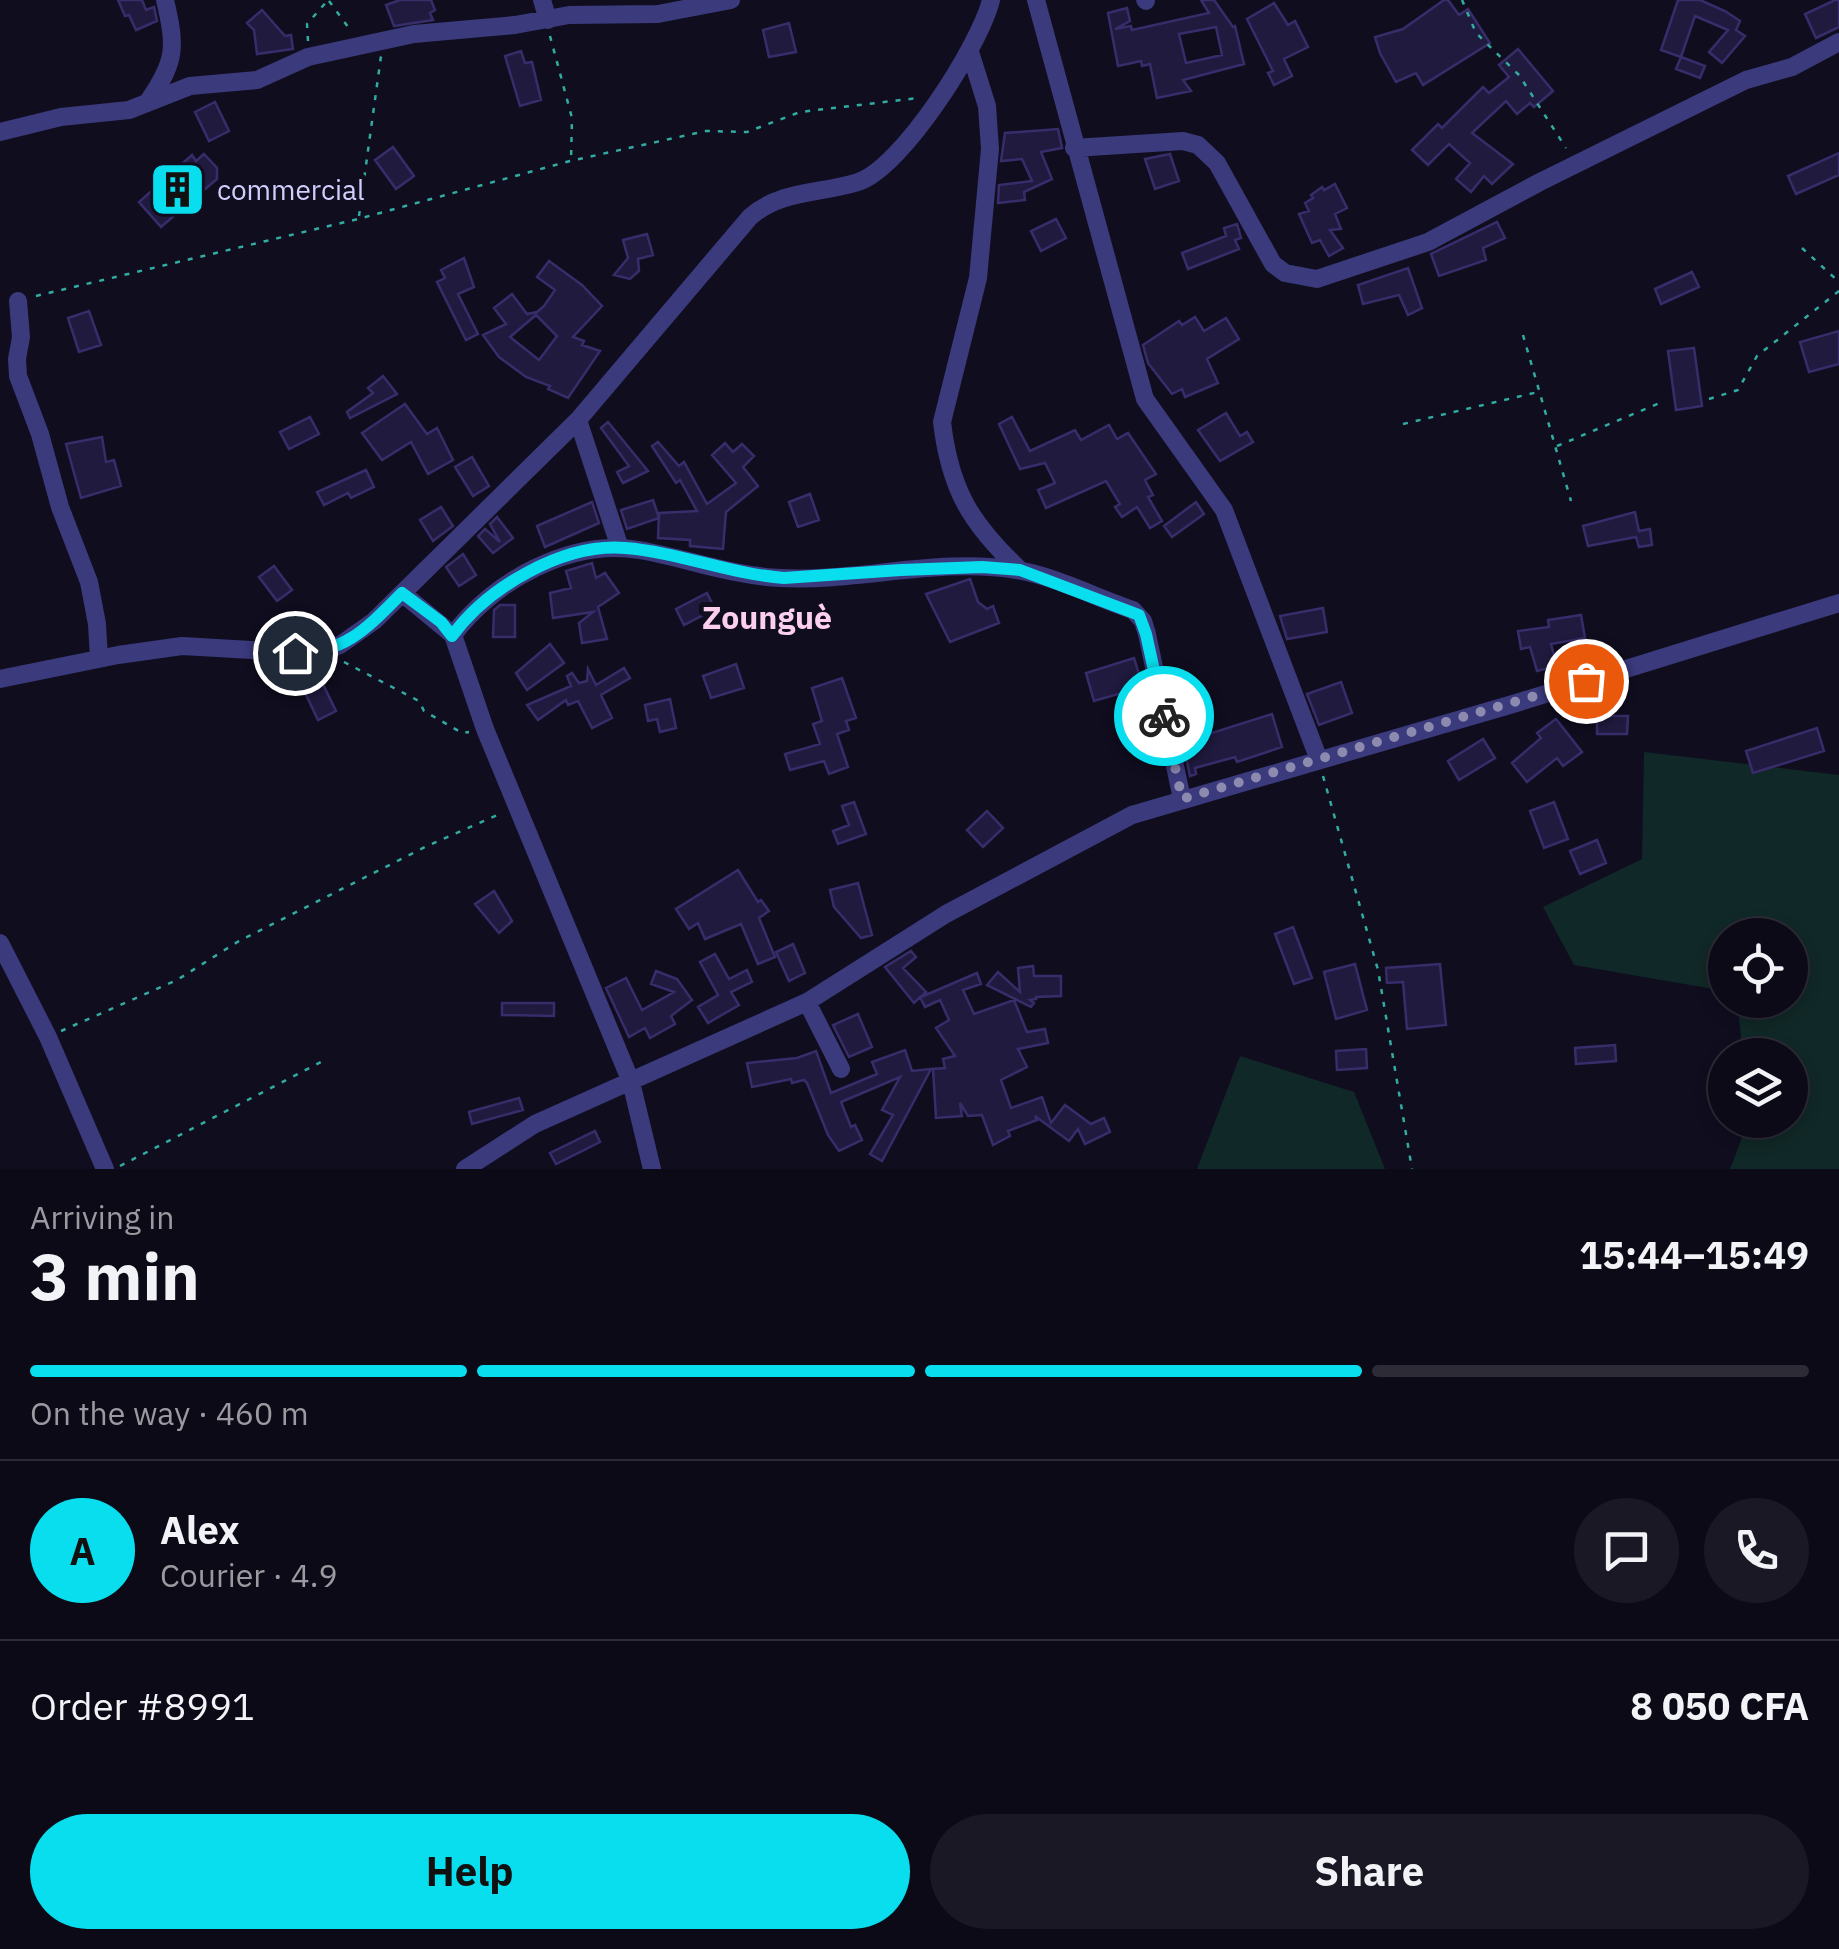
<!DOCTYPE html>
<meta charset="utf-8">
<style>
body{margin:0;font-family:"IBM Plex Sans",sans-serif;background:#1a1824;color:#f1f3f6;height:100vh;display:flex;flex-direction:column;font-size:38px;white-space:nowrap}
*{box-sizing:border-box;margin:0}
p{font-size:32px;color:#9a9aa1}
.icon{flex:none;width:55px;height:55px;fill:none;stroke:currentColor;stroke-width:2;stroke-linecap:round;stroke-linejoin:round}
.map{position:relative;height:1169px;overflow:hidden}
.panel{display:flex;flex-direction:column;background:#0c0a17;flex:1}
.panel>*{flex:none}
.controls{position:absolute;left:1708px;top:918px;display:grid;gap:20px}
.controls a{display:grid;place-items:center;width:100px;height:100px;border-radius:50%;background:#0c0a17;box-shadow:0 5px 15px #0003,0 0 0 2px #2c2b36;font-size:50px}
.pin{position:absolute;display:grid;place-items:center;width:85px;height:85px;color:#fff;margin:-42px;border:5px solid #fff;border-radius:50%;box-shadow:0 2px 10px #0007}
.courier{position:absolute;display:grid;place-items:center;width:100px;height:100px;margin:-50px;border:8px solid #08deee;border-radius:50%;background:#fff;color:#222;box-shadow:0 2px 12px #0007}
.summary em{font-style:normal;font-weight:800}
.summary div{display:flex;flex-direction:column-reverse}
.summary{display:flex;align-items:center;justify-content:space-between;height:170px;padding:0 30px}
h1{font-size:65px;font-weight:800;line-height:75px}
.bar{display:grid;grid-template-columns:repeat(4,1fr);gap:15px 10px;align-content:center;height:120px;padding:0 30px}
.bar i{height:12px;border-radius:8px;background:#2c2b36}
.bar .current{background:#08deee}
.bar p{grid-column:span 4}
.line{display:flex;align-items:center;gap:25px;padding:0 30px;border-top:2px solid #2c2b36}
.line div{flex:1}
.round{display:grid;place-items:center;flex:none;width:105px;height:105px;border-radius:52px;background:#1a1824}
.cta{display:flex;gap:20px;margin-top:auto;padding:20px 30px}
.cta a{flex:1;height:115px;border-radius:60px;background:#08deee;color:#111;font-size:40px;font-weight:800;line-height:115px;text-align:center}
.cta a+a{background:#1a1824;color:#f1f3f6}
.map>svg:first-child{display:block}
.green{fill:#102827}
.building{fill:#201a3f;stroke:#372d6a;stroke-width:2.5;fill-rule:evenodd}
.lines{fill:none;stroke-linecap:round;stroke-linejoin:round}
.path{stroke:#32aca1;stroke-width:2.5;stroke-dasharray:5 8;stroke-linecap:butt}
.minor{stroke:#3a3a7c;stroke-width:18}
.done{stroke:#8d8aaf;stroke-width:10;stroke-dasharray:0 18}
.route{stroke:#08deee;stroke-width:12}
.labels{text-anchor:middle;stroke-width:10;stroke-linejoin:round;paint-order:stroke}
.poi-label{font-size:28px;fill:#d1cdfd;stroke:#100d1f;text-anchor:start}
.quarter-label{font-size:32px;font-weight:bold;fill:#fdcfee;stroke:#100d1f}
</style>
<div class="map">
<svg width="1839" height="1169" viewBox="0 0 1839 1169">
<rect width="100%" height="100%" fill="#100d1f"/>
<path class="green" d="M1644 752 1839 775V1169H1730L1749 1120H1790V1055H1743L1737 1000H1790V935H1725V991L1574 965 1543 907 1642 859Z
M1240 1056 1354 1092 1385 1169H1197Z"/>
<path class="building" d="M118 0H142L146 10 154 7 157 21 136 30 129 15 125 16Z
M400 0H431L435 10 430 13 433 20 394 26 386 5Z
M1201 0H1214L1233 27 1235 26 1244 64 1183 80 1191 91 1157 98 1150 64 1142 66 1141 61 1118 66 1108 13 1127 8 1130 21 1115 29 1131 26 1132 30 1209 13ZM1216 27 1222 55 1186 63 1179 34Z
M1444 0H1448L1459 15 1468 9 1490 43 1423 85 1416 73 1396 82 1380 53 1375 37 1403 29Z
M1678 0H1700L1725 11 1740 21 1736 30 1745 36 1722 63 1709 52 1728 30 1695 16 1681 57 1705 66 1700 78 1676 69 1681 57 1661 50Z
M1835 0H1839V27L1816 38 1805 14Z
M1274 3 1288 25 1295 21 1308 47 1284 59 1292 76 1274 85 1268 73 1273 71 1247 19Z
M262 10 285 36 291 35 293 49 257 54 254 30 247 23Z
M789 23 796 52 769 57 763 30Z
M1518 49 1553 91 1534 107 1530 103 1517 114 1506 101 1472 133 1513 164 1492 184 1484 176 1471 192 1456 179 1470 163 1449 144 1428 165 1412 150 1438 124 1442 128 1483 87 1489 93 1509 77 1499 65Z
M521 51 525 63 532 62 541 100 520 106 505 56Z
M215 102 229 131 209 141 195 112Z
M1058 129 1062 148 1041 152 1052 179 1024 192 1025 200 998 203 999 185 1032 181 1022 159 1001 161 1005 133Z
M393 147 414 176 396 189 375 160Z
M1839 153V175L1796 194 1788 176Z
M204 154 217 168V179L161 227 139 202 192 155 196 161Z
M1170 154 1179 181 1155 189 1145 159Z
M1335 184 1347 208 1335 214 1341 229 1330 230 1343 248 1329 256 1320 240 1312 243 1299 214 1309 211 1305 203 1313 198 1311 195 1322 187 1324 190Z
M1056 219 1066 238 1041 251 1031 231Z
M1497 222 1505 238 1483 248 1486 260 1439 276 1431 254Z
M1237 224 1241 238 1235 240 1239 249 1188 269 1182 253 1226 236 1224 228Z
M647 234 653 255 638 259 639 271 630 279 614 275 628 258 623 240Z
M464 258 474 287 458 294 478 334 466 340 437 282 445 278 441 270Z
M549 261 582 285 602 306 573 337 584 341 582 345 600 351 568 398 548 389 550 386 526 377 499 357 483 335 506 324 494 308 512 294 527 314 537 312 544 306 555 290 537 277ZM536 315 557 336 539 360 510 337Z
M1408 268 1422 308 1408 315 1399 295 1363 304 1358 285Z
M1692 272 1699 287 1661 304 1655 289Z
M89 311 101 345 79 352 68 318Z
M1195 317 1204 331 1226 318 1239 339 1207 359 1218 383 1185 397 1182 389 1172 394 1148 363 1143 345 1179 321 1182 325Z
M1839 331V364L1809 372 1800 342Z
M1694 348 1702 406 1676 410 1668 351Z
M383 376 397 394 350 418 347 412 373 393 368 388Z
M405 404 427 434 437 428 453 460 428 474 411 442 382 460 362 433Z
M1226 413 1240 436 1247 432 1253 442 1220 461 1198 430Z
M310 417 319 434 289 449 280 432Z
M1012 417 1030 451 1075 430 1081 440 1109 425 1117 439 1128 433 1156 474 1145 480 1153 495 1148 497 1162 521 1150 528 1137 507 1122 517 1115 507 1120 504 1106 481 1046 508 1038 490 1055 483 1045 463 1020 469 999 424Z
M608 422 648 471 623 483 617 472 629 466 601 428Z
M102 437 106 462 114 460 121 486 81 498 66 444Z
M658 442 679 466 684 462 707 504 736 483 712 455 725 443 733 452 742 444 754 456 743 467 758 486 726 512 723 549 690 546V540L658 538 659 513 697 511 680 480 676 483 652 446Z
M472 457 489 486 473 496 455 467Z
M366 470 374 487 351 498 348 493 324 505 317 492Z
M810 494 819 520 798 527 789 502Z
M653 500 659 518 627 529 621 510Z
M592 502 599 523 545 547 537 526Z
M1196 502 1204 514 1172 537 1164 526Z
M441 507 453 526 433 541 420 520Z
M1635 512 1639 531 1650 529 1652 545 1639 547 1636 537 1588 546 1583 526Z
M497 517 513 538 493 553 478 536 485 529 500 542 490 524Z
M463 554 476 575 459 586 446 567Z
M592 563 596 578 605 573 619 593 598 607 607 639 582 643 579 623 593 612 553 618 550 593 571 588 566 571Z
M274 566 292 590 277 601 259 577Z
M970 579 978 602 987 609 993 606 999 623 950 642 926 594Z
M707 593 715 609 684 625 676 609Z
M500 605H515V637H493L494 610Z
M1323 608 1327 632 1287 639 1280 616Z
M1581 615 1585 638 1551 644 1557 666 1537 671 1530 647 1521 649 1518 631 1549 627 1548 620Z
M550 644 564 663 527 690 516 673Z
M1134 658 1143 687 1094 701 1086 673Z
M736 664 744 688 711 698 703 676Z
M624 668 630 678 601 695 612 718 592 728 578 701 568 705 566 700 538 720 527 705 571 686 567 676 572 673 579 683 587 681 588 669 596 685Z
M318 674 336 711 318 720 300 682Z
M842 678 856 718 846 721 849 730 837 734 848 767 829 774 824 761 790 770 785 754 820 744 813 724 822 721 812 688Z
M1341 682 1352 713 1319 725 1307 694Z
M670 699 676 728 660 732 657 719 648 721 645 705Z
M1272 714 1282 747 1237 762 1235 757 1195 768 1196 774 1190 776 1183 742Z
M1597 716H1628L1627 734H1597Z
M1556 719 1582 752 1563 766 1557 758 1527 782 1512 763 1541 738 1537 733Z
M1817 728 1824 751 1753 773 1746 751Z
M1483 739 1495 758 1459 780 1448 761Z
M854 802 866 834 838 844 833 831 849 825 842 806Z
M1554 802 1568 839 1544 848 1530 811Z
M987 811 1003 828 983 847 967 830Z
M1597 840 1606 863 1580 874 1570 851Z
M738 870 758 902 761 900 769 911 759 918 775 957 758 964 741 924 705 939 698 923 689 929 676 909Z
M858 883 872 935 861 938 834 907 830 890Z
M494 891 512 921 499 933 475 904Z
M1293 927 1312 978 1294 984 1275 934Z
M793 944 805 973 789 981 776 952Z
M911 951 916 957 903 968 926 992 921 997 977 973 981 984 963 990 974 1014 1014 1000 1027 1032 1045 1029 1048 1043 1018 1049 1027 1067 1001 1080 1011 1108 1042 1097 1051 1123 1065 1105 1091 1124 1104 1118 1110 1132 1085 1144 1078 1129 1069 1141 1035 1116 1037 1120 1008 1131 1010 1136 993 1145 982 1115 968 1116 960 1103 962 1116 936 1118 933 1069 945 1068 943 1059 955 1056 936 1028 949 1020 940 1000 925 1007 920 997 914 1003 885 967Z
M715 954 729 979 747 970 752 982 731 992 739 1005 708 1023 698 1007 718 995 700 962Z
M1355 964 1367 1010 1336 1019 1324 972Z
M1440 964 1446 1025 1407 1029 1403 982 1387 983 1386 968Z
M1033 966 1034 976H1061V996L1036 997V999L1030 1000 1034 1003 1031 1007 987 985 998 972 1020 992 1018 968Z
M656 971 677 979 692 1000 671 1016 675 1024 650 1038 645 1028 629 1037 606 988 626 978 642 1010 674 992 651 984Z
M502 1003H554V1016L502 1015Z
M858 1014 872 1047 849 1057 833 1025Z
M1615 1045 1616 1061 1576 1064 1575 1048Z
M1366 1049 1367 1068 1337 1070 1336 1051Z
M905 1050 912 1071 931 1069 882 1161 870 1154 893 1115 882 1110 900 1077 841 1102 851 1127 855 1125 862 1140 839 1151 828 1135 807 1083 804 1080 792 1083 791 1079 752 1087 747 1063 797 1058 816 1051 831 1093 877 1074 872 1062Z
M519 1098 523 1110 472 1124 469 1112Z
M595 1131 600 1142 556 1164 550 1153Z"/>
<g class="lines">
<path class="path" d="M1462 0 1476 33 1519 75 1566 148
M329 1 351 31
M550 36 572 118 571 160
M308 41 307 24 328 0
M359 216 381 56
M1802 248 1839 282
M36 296 358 219 570 161 706 131 747 132 800 112 918 98
M1523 335 1571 501
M1709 399 1738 390 1757 356 1839 291
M1403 424 1538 392
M1557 446 1662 402
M344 662 419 701 424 711 462 733 469 732
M1323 776 1378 970 1412 1169
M61 1031 177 980 239 941 427 846 502 813
M120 1166 323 1061"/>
<path class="minor" d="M542 0 548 20
M1036 0 1145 399 1224 510 1319 760
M1145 0 1146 1
M970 52 987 106 990 149 978 278 942 422C950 490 971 524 1020 570
M149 100C176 61 176 47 165 0
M0 132 61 117 129 110 190 86 257 80 308 57 414 34 515 25 569 15 658 14 731 0
M1074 148 1183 141 1198 145 1217 163 1273 264 1285 273 1317 279 1428 242 1540 182 1746 80 1792 67 1839 42
M18 301 21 337 17 359 18 376 40 434 60 507 89 582 97 624 99 659
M578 420 620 548
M402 593 453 635 485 729 631 1082 652 1169
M453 635C492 582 570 538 639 550 686 558 732 576 781 578 859 582 939 557 1017 570 1054 576 1097 598 1133 610L1143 621 1147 634 1182 799
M0 679 118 655 182 646 319 654 340 645 374 621 578 420 750 217C780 190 821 194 858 182 902 168 980 45 991 0
M0 943 48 1037 105 1169
M807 1002 841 1069
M465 1169 535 1124 807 1002 946 914 1132 815 1513 704 1839 603"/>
</g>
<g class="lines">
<path class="done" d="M1164 716 1182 799 1586 681"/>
<path class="route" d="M295 653C345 654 369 626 402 593L441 622 452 636C488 587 563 543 625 548 678 552 730 574 784 578L901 570 982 567 1020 570 1139 615 1146 634 1164 716"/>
</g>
<defs>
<symbol id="building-square" viewBox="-11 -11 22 22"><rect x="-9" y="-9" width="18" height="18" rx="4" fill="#08deee" stroke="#100d1f"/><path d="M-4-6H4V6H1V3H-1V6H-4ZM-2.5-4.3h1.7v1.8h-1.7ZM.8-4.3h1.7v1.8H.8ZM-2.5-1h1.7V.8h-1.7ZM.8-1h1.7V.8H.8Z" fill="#111"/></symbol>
</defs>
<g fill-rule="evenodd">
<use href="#building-square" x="146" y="158" width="63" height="63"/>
</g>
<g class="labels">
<g class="poi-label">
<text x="217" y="200">commercial</text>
</g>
<g class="quarter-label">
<text x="767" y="629">Zounguè</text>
</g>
</g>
</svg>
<div class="controls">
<a><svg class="icon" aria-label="locate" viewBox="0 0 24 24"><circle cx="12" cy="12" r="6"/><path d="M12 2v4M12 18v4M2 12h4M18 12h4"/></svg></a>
<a><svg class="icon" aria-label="layers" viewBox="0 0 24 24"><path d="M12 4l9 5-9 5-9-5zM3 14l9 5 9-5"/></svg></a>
</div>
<div class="pin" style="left:1586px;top:681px;background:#ea580c"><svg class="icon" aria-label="bag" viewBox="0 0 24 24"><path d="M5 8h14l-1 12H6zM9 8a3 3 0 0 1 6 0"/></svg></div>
<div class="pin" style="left:295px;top:653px;background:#1f2937"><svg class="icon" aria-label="home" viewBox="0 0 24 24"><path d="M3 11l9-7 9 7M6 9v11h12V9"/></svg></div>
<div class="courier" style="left:1164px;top:716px"><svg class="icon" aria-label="bike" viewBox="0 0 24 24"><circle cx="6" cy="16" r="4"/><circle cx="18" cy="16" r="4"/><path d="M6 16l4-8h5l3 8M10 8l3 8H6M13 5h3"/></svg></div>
</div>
<section class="panel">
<div class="summary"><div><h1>3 min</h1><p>Arriving in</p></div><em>15:44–15:49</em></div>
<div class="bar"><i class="current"></i><i class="current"></i><i class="current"></i><i></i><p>On the way · 460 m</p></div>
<div class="line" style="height:180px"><b class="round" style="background:#08deee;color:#111">A</b><div><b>Alex</b><p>Courier · 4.9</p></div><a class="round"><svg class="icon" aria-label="chat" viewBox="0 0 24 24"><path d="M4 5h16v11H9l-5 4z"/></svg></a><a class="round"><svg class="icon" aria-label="phone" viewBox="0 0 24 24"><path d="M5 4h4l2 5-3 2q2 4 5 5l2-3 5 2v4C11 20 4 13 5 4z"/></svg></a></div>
<div class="line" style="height:130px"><div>Order #8991</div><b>8 050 CFA</b></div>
<div class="cta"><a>Help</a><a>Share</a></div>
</section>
